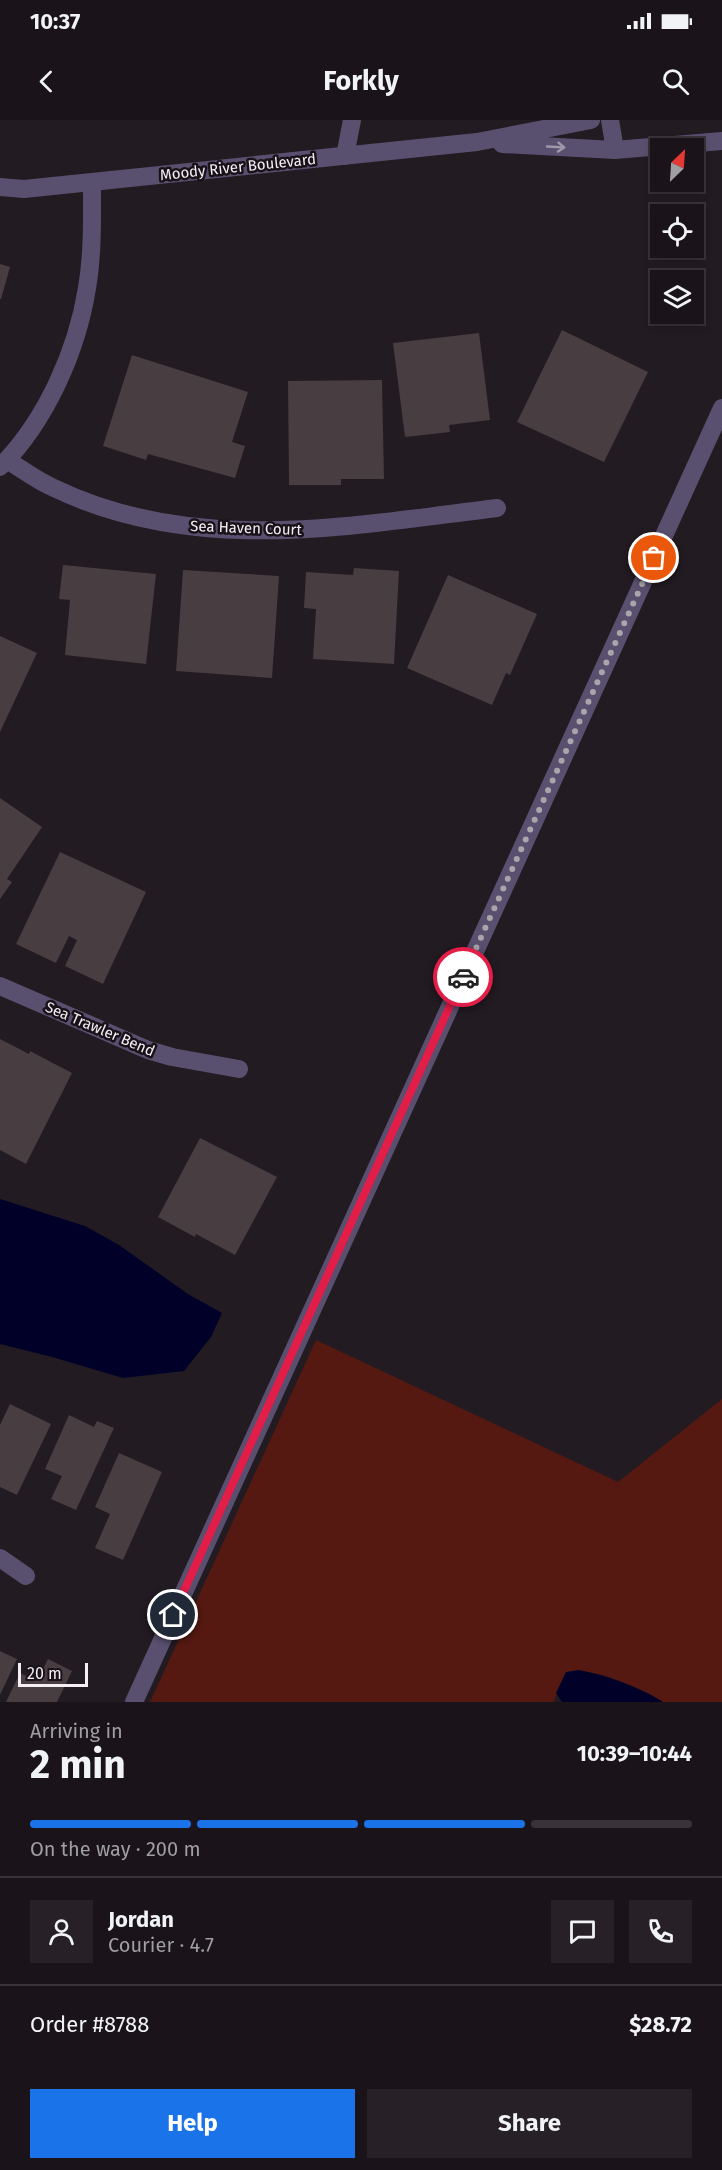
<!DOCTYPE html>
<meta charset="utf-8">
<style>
body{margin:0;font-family:"Fira Sans",sans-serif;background:#272127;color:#f1f3f6;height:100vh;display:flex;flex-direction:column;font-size:22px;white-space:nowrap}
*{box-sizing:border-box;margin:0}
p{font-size:20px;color:#9f9ea2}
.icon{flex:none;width:33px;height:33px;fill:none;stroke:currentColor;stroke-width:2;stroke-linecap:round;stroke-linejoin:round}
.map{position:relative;height:1582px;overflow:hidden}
.details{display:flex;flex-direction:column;background:#1a141a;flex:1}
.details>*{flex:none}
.needle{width:39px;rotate:25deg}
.controls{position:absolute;left:650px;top:18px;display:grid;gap:12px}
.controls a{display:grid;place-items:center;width:54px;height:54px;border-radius:0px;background:#1a141a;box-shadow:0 3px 9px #0003,0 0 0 2px #383339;font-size:30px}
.scale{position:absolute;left:18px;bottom:15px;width:70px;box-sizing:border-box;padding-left:6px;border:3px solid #f4eff4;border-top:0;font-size:16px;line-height:21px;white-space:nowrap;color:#f4eff4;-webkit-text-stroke:4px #191219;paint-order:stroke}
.pin{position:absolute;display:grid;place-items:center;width:51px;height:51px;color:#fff;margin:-26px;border:3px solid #fff;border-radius:50%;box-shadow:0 2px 6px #0007}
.courier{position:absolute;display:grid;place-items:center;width:60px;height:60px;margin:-30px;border:4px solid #e11d48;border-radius:50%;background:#fff;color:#222;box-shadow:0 2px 8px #0007}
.head em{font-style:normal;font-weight:700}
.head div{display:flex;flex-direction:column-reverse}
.head{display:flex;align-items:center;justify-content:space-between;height:102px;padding:0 30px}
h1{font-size:39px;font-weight:700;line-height:45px}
.bar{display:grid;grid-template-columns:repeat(4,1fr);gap:9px 6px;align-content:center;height:72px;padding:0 30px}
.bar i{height:8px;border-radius:4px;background:#383339}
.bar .active{background:#1a73e8}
.bar p{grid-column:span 4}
.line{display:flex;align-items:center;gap:15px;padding:0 30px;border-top:2px solid #383339}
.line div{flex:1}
.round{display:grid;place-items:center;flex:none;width:63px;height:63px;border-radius:0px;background:#272127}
.cta{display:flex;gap:12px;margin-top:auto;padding:12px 30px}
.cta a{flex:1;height:69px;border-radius:0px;background:#1a73e8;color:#fff;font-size:24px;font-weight:700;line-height:69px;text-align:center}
.cta a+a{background:#272127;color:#f1f3f6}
.status{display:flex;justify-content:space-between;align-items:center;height:42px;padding:0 30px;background:#1a141a;direction:ltr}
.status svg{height:16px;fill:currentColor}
header{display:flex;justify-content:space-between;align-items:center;height:78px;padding:0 30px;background:#1a141a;font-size:27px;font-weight:700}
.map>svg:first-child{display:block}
.green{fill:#551912}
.water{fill:#010029}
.building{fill:#483d40}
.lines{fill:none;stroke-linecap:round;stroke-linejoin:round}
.minor{stroke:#59506f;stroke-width:18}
.tertiary{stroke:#59506f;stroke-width:18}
.oneway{stroke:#9f98ab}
.done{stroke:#aaa5aa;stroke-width:6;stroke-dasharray:0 10.8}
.route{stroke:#e11d48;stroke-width:8}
.labels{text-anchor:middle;stroke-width:5;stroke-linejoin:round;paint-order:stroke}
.street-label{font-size:15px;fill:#f4eff4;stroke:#191219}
</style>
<div class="status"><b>10:37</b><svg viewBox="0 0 49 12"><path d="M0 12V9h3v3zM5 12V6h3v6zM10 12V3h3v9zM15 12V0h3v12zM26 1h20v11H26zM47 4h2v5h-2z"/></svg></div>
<header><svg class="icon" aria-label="back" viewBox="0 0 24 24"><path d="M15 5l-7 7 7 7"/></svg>Forkly<svg class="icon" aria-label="search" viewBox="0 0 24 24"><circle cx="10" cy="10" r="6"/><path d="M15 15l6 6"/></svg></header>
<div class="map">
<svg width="722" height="1582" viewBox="0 0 722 1582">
<rect width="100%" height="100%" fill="#221b22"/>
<path class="green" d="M316 1220 618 1362 722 1279V1582H663L650 1574 606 1556 579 1550 557 1574 553 1582H150Z"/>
<path class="water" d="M0 1079 85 1106 119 1125 188 1174 222 1193 211 1217 184 1251 123 1258 52 1237 0 1224Z
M579 1550C609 1556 637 1566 663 1582H562L556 1573 566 1552Z"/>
<path class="building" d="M0 144 10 147 1 179H0Z
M562 210 648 252 604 342 517 302Z
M479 213 490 300 449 305 450 312 405 317 393 223Z
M132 235 248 272 232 322 245 326 235 358 148 334 146 340 103 326Z
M382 260 384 359H341V365H289L288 261Z
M63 445 156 454 146 544 65 535 70 480 59 479Z
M354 448 399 451 394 544 313 539 316 489 304 488 306 452 353 455Z
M183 450 279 456 272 558 176 551Z
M448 455 537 494 510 555 506 553 492 585 407 548Z
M0 516 37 533 0 612Z
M0 678 42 707 7 759 12 762 0 779Z
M60 732 146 772 103 864 65 846 77 820 69 816 56 843 16 824Z
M0 919 29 934 30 931 72 953 26 1044 0 1030Z
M200 1018 277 1057 235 1135 196 1114 195 1117 158 1097Z
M10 1284 51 1304 17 1375 0 1367V1305Z
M69 1295 94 1307 97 1301 114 1308 76 1390 51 1379 62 1356 45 1349Z
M119 1333 162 1352 123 1440 95 1428 110 1394 95 1387Z
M0 1531 17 1539 0 1575Z
M48 1539 72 1551 57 1582H6L20 1553 37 1561Z"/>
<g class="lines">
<path class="minor" d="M610 0 615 30
M502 24 615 30 722 21
M345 36 352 0
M0 67 24 69 477 22 591 0
M7 340C22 349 37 361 54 368 195 436 349 406 497 388
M0 347C46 301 77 231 87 168 93 133 92 97 92 62
M0 866 148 930 172 937 239 949
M0 1438 26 1456"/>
<path class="tertiary" d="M134 1582 722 288"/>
</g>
<defs><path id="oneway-shaft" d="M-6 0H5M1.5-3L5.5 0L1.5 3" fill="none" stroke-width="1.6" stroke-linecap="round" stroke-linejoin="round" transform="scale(1.5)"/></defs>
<use class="oneway" href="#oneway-shaft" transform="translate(556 27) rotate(3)"/>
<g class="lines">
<path class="done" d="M463 857 654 438"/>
<path class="route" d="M173 1495 463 857"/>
</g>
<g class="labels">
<g class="street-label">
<text transform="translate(238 47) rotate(-6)" y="5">Moody River Boulevard</text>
<text transform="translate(246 408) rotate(2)" y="5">Sea Haven Court</text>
<text transform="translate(100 909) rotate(23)" y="5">Sea Trawler Bend</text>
</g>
</g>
</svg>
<div class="controls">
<a><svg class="needle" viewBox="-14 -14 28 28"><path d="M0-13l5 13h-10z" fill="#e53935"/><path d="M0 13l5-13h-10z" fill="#9f9ea2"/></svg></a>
<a><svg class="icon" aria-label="locate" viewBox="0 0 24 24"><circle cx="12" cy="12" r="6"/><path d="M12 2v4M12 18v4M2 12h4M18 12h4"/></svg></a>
<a><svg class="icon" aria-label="layers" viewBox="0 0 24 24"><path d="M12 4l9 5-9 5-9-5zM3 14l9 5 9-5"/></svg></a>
</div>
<div class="scale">20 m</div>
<div class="pin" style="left:654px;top:438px;background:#ea580c"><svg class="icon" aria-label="bag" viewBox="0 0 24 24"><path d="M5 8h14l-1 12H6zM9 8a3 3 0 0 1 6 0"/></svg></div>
<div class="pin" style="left:173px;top:1495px;background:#1f2937"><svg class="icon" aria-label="home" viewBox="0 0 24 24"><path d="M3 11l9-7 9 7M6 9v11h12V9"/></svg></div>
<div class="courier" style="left:463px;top:857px"><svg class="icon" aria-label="car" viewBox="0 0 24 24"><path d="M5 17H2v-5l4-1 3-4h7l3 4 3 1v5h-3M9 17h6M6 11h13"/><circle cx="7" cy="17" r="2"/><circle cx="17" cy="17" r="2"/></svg></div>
</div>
<section class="details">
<div class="head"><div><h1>2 min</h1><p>Arriving in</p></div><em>10:39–10:44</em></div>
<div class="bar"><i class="active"></i><i class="active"></i><i class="active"></i><i></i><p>On the way · 200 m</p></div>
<div class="line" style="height:108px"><a class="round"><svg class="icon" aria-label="person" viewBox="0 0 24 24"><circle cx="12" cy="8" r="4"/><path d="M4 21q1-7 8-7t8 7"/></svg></a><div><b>Jordan</b><p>Courier · 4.7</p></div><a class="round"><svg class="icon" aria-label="chat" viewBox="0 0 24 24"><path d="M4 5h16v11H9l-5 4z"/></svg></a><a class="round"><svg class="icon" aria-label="phone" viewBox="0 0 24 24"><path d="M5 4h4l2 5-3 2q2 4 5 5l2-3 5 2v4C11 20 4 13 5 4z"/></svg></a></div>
<div class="line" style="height:78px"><div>Order #8788</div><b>$28.72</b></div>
<div class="cta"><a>Help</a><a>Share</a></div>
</section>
